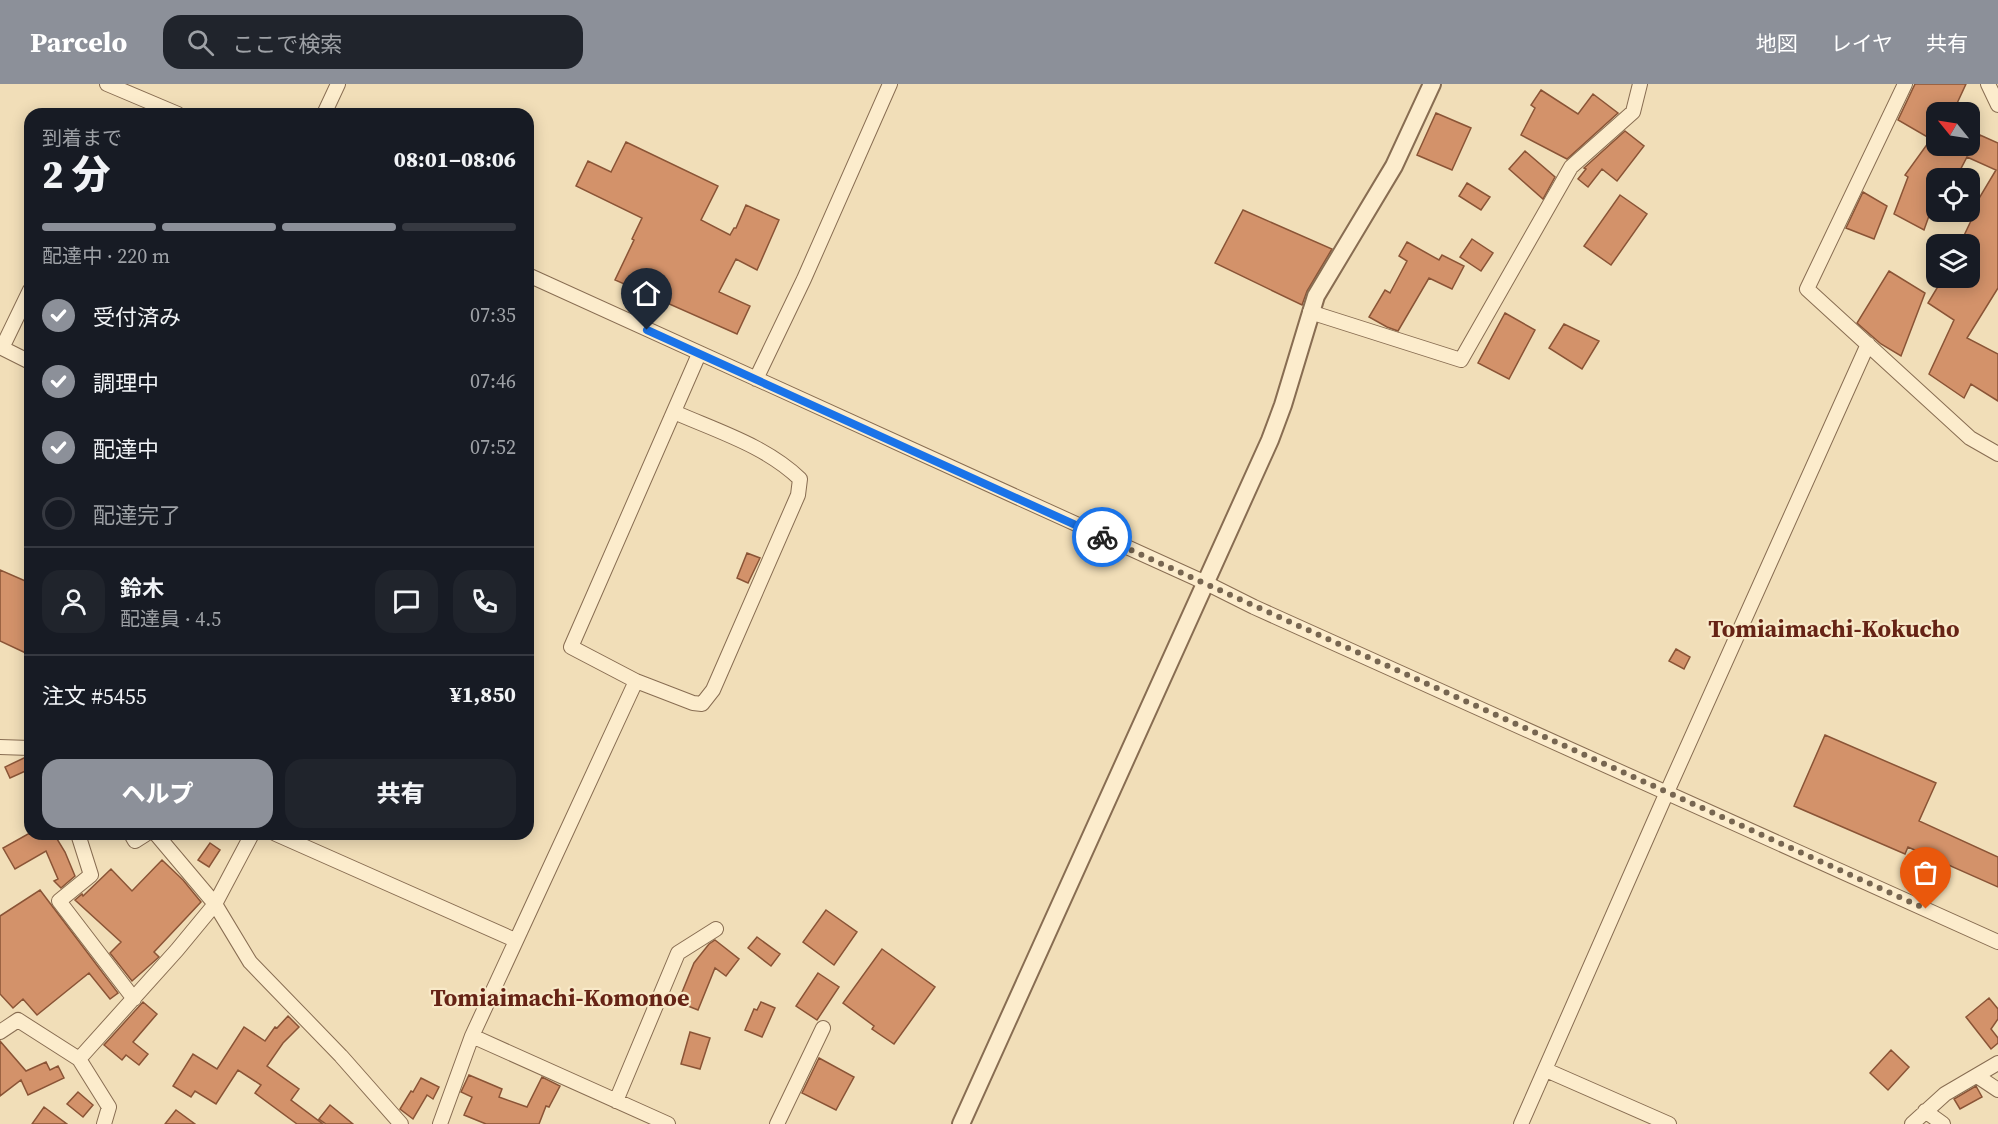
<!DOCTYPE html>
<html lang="ja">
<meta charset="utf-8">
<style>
body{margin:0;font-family:"Source Serif 4","Noto Sans JP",serif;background:#20242c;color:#f1f3f6;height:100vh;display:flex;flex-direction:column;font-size:22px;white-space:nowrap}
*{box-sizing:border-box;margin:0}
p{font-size:20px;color:#9ea1a6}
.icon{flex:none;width:33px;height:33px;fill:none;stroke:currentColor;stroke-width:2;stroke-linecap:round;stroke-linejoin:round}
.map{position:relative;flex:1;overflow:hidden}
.side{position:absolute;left:24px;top:24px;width:510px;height:732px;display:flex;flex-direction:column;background:#171b24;border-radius:18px;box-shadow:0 3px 15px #0003}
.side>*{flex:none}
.needle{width:39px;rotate:300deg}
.tools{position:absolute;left:1926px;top:18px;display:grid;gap:12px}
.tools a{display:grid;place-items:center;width:54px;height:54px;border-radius:12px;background:#171b24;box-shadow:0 3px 15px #0003;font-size:30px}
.pin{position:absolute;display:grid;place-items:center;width:51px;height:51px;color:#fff;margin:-62px -26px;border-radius:50% 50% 50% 0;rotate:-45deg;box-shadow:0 0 6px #0007}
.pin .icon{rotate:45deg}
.courier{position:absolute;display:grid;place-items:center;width:60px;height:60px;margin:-30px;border:4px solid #1a73e8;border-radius:50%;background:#fff;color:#222;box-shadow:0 2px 8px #0007}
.headline em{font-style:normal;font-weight:800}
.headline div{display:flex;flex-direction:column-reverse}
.headline{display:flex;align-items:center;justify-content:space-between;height:102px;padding:0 18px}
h1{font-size:39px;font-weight:800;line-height:45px}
.bar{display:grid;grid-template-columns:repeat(4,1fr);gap:9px 6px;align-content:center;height:72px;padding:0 18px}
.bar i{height:8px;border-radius:4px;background:#363941}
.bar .current{background:#8c9099}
.bar p{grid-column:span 4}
.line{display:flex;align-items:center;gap:15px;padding:0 18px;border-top:2px solid #363941}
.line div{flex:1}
.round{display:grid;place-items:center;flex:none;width:63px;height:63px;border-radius:18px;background:#20242c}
ol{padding:0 18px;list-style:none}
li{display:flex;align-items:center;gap:18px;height:66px}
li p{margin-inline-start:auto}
li .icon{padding:6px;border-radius:50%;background:#8c9099;color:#fff;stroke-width:4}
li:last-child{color:#9ea1a6}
li i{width:33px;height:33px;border:3px solid #363941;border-radius:50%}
.action{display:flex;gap:12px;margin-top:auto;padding:12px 18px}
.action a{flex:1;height:69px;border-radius:18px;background:#8c9099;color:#fff;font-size:24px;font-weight:800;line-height:69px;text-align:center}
.action a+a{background:#20242c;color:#f1f3f6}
header{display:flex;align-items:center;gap:36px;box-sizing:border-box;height:84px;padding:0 30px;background:#8c9099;color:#fff}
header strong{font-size:28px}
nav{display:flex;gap:33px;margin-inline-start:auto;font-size:21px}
.search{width:420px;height:54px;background:#20242c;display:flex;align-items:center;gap:15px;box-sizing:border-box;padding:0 21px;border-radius:18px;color:#9ea1a6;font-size:22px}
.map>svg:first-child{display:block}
.building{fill:#d3926a;stroke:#8a5436;stroke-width:1.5}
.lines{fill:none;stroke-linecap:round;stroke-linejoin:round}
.minor-casing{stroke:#886d52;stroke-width:16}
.tertiary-casing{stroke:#886d52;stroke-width:20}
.minor{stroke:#fceccc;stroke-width:14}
.tertiary{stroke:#fceccc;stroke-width:16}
.done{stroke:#776651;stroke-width:6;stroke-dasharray:0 10.8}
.route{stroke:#1a73e8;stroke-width:8}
.labels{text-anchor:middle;stroke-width:4.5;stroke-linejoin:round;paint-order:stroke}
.quarter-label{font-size:24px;font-weight:bold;fill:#662315;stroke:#f8e9c8}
</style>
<header>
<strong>Parcelo</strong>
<div class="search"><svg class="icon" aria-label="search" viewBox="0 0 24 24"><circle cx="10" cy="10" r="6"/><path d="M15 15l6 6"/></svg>ここで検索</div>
<nav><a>地図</a><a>レイヤ</a><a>共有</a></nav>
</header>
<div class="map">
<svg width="1998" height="1040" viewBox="0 0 1998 1040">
<rect width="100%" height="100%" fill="#f1deb8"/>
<path class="building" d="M1915 0H1966L1953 28H1936V62H1970V47L1979 53 1980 51 1998 59V204L1967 254 1998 270V317L1971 300 1964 314 1929 290 1954 236 1928 219 1943 194H1970V160H1960L1978 122 1975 121 1996 86 1967 73 1956 94H1936V112L1924 146 1894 130 1908 93 1905 91 1931 55 1898 36Z
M1541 6 1578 30 1593 10 1618 29 1567 75 1521 51 1535 24 1531 21Z
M1436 29 1471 44 1452 86 1417 71Z
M1625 47 1644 62 1617 97 1602 85 1588 103 1578 95 1586 85 1584 84Z
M626 58 718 102 701 136 730 151 734 144H736L746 121 779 136 757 186 736 175 719 208 750 222 737 250 615 196 634 156 632 155 642 134 576 102 588 77 611 88Z
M1525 67 1555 93 1543 115 1509 85Z
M1467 99 1490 113 1481 126 1459 112Z
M1863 108 1887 122 1874 155 1846 144Z
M1620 111 1647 130 1611 181 1584 162Z
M1243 126 1332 165 1307 207 1302 221 1215 179Z
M1472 155 1493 169 1481 187 1460 173Z
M1407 158 1439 176 1442 171 1464 182 1452 205 1429 194 1398 247 1387 243 1369 233 1385 206 1390 209 1407 177 1399 172Z
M1889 187 1925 209 1901 272 1881 260 1857 239Z
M1505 229 1535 246 1509 295 1478 279Z
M1564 240 1599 257 1582 285 1549 264Z
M747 469 760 474 748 499 737 494Z
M0 486 30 499V571L0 557Z
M1676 565 1690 573 1684 585 1669 577Z
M1825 651 1936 699 1919 737 1998 773V803L1908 763 1905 770 1794 722Z
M26 673H30V685L10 694 5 683Z
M28 750H54L65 768 75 792 61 804 54 797 58 795 46 767 15 785 3 764Z
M210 759 220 766 209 783 198 776Z
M162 776 183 796 201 818 154 868 159 873 132 897 110 869 121 858 75 816 82 810 83 812 111 785 132 807Z
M40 806 118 909 110 915 89 889 37 931 23 915 13 924 0 910V832Z
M826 826 857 848 834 881 803 858Z
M757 853 780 870 771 882 748 864Z
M715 856 739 875 726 892 715 884 698 926 678 918 694 879 709 860Z
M882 865 935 903 894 960 872 945 874 942 843 919Z
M818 889 839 903 817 936 796 922Z
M1989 914 1998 925V935L1991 945 1998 954V959L1991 965 1966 933Z
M143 918 157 930 133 958 148 970 139 981 126 971 122 976 104 961Z
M761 918 775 924 762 953 745 946 754 925 757 926Z
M288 932 299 943 283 959 267 982 299 1005 291 1016 323 1040H297L255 1009 261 1001 238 986 216 1020 195 1007 191 1013 173 1002 193 970 217 985 244 943 265 957 275 943 277 944Z
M690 948 710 954 700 985 681 980Z
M0 957 26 987 46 978 50 986 58 982 64 994 28 1011 21 996 0 1012Z
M1891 966 1909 983 1888 1006 1870 989Z
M819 974 854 993 836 1026 802 1009Z
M469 991 502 1005 499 1013 527 1023 542 993 560 1002 549 1023 546 1022 539 1040H486L464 1031 472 1013 461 1008Z
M421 994 439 1003 433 1015 427 1011 413 1035 400 1025 411 1007 413 1008Z
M1976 1002 1982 1013 1960 1025 1954 1015Z
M78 1008 93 1021 83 1033 67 1020Z
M330 1021 353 1040H326L319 1035Z
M44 1023 67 1040H32Z
M176 1026 195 1040H165Z"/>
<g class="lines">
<defs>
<path id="minor" d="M107 0 178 30
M1905 0 1807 205 1970 354 1998 370
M1988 0 1998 21
M324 30 338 0
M528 191 1206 499 1254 523 1998 858
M30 206 2 264 30 278
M1310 228 1461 276 1571 83 1633 28 1640 0
M756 295 804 195 890 0
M674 328C717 347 766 362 800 395L798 411 713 606 702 620 693 619 636 597 571 563 699 270
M0 663 30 664
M78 750 91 791 59 817 134 915
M131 750 135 757 146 750
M156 750 215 820 250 878 341 972 401 1040
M276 750 515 856
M0 948 18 936 79 975 109 1023 104 1040
M472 952 668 1040
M79 975 177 866 215 820 252 750
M1546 986 1669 1040
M1977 992 1998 1006
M616 1017 678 869 716 845
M1925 1027 1943 1040
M440 1040 472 952 636 597
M777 1040 823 944
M1521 1040 1667 708 1868 260
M1912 1040 1945 1010 1998 979"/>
<path id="tertiary" d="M961 1040 1270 356 1283 321 1316 212 1394 82 1432 0"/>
</defs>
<use href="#minor" class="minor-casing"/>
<use href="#tertiary" class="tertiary-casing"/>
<use href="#minor" class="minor"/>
<use href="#tertiary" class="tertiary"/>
</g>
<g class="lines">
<path class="done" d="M1102 453 1926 825"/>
<path class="route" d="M647 246 1102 453"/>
</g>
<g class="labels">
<g class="quarter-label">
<text x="1834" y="553">Tomiaimachi-Kokucho</text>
<text x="560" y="922">Tomiaimachi-Komonoe</text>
</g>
</g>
</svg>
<div class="tools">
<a><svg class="needle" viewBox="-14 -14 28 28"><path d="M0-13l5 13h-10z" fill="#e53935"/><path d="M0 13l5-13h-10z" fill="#9ea1a6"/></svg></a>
<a><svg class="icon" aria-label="locate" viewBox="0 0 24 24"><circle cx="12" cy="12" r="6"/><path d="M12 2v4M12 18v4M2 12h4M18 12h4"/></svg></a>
<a><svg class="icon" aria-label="layers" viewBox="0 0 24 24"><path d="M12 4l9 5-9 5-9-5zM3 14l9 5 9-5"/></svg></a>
</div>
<div class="pin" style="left:1926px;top:825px;background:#ea580c"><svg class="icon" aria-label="bag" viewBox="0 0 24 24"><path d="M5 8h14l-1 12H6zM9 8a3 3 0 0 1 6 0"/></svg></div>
<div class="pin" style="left:647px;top:246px;background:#1f2937"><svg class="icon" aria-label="home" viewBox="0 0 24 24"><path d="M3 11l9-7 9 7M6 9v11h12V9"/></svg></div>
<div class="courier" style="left:1102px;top:453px"><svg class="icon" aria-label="bike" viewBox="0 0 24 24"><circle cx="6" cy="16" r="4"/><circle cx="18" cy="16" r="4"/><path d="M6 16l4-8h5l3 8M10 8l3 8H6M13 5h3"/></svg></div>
<section class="side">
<div class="headline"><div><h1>2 分</h1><p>到着まで</p></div><em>08:01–08:06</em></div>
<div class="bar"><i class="current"></i><i class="current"></i><i class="current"></i><i></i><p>配達中 · 220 m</p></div>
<ol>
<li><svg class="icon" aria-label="check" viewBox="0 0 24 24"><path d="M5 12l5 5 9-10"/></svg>受付済み<p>07:35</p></li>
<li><svg class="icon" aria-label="check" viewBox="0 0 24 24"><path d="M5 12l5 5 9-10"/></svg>調理中<p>07:46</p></li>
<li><svg class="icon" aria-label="check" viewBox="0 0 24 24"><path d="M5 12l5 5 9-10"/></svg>配達中<p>07:52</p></li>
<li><i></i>配達完了</li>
</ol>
<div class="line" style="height:108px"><a class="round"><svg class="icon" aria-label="person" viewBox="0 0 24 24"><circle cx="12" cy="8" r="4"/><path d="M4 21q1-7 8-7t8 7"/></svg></a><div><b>鈴木</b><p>配達員 · 4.5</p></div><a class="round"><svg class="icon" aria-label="chat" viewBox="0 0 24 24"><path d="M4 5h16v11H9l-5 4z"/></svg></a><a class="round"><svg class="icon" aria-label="phone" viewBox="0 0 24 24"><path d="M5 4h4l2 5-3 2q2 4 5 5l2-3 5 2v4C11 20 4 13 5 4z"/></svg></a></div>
<div class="line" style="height:78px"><div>注文 #5455</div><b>¥1,850</b></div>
<div class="action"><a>ヘルプ</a><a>共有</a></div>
</section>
</div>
